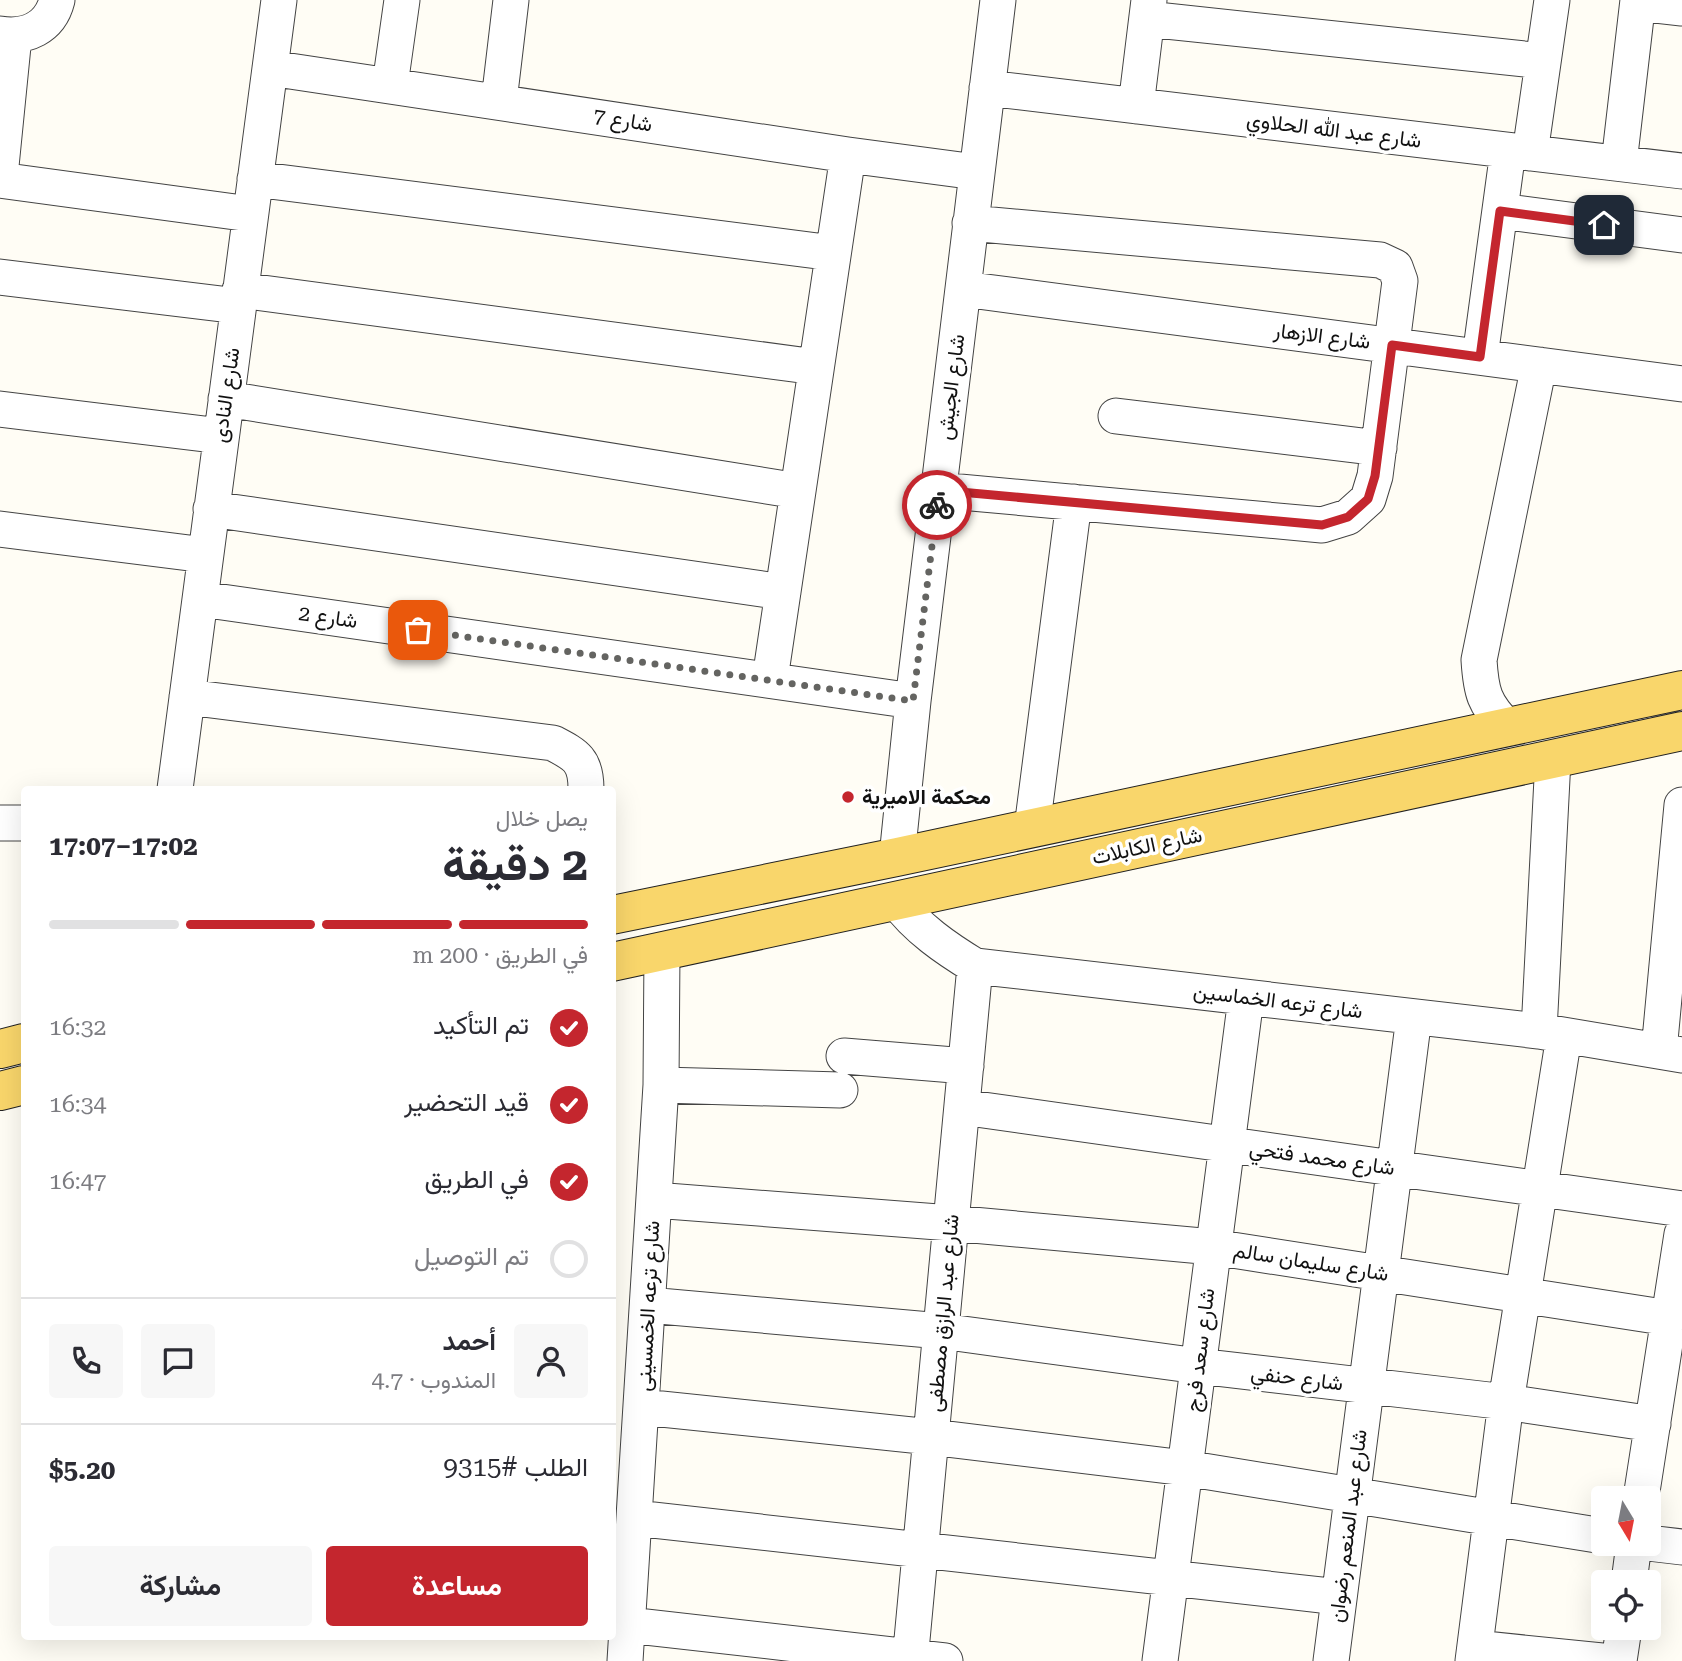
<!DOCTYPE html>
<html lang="ar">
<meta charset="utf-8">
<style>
body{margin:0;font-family:"Roboto Serif",Vazirmatn,serif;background:#f7f7f7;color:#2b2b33;direction:rtl;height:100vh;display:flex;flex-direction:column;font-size:26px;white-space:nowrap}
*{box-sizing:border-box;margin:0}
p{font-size:23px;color:#7c7c81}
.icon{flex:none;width:38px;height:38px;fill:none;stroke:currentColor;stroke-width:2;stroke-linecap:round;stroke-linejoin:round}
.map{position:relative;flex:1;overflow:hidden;direction:ltr}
.details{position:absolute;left:21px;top:786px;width:595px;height:854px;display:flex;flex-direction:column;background:#fff;border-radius:7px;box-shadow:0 7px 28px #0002;direction:rtl}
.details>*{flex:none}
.needle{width:46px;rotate:170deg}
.tools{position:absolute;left:1591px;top:1486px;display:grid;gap:14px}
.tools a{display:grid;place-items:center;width:70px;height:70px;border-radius:7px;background:#fff;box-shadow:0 7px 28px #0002;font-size:35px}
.pin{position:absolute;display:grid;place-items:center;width:60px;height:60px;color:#fff;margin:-30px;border-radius:14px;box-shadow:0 4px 10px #0006}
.courier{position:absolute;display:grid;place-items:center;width:70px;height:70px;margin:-35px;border:5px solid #c4262e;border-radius:50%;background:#fff;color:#222;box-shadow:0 2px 9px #0007}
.overview em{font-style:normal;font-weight:700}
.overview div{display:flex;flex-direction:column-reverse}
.overview{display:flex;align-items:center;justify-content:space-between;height:119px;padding:0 28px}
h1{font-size:46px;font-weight:700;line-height:52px}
.bar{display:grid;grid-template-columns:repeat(4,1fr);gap:10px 7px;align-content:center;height:84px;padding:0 28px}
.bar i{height:9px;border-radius:5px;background:#e1e1e2}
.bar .active{background:#c4262e}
.bar p{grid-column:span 4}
.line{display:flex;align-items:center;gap:18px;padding:0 28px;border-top:2px solid #e1e1e2}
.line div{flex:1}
.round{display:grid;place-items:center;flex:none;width:74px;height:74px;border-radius:7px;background:#f7f7f7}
ol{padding:0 28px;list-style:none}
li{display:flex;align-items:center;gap:21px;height:77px}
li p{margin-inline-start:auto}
li .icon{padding:7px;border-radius:50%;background:#c4262e;color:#fff;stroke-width:4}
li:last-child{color:#7c7c81}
li i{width:38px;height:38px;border:4px solid #e1e1e2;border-radius:50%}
.cta{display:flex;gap:14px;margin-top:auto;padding:14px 28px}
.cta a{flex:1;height:80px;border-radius:7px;background:#c4262e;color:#fff;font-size:28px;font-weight:700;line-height:80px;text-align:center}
.cta a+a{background:#f7f7f7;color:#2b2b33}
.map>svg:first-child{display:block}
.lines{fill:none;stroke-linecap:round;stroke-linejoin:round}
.minor-casing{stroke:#444;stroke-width:37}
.major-casing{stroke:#222;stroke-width:40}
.minor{stroke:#fff;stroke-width:35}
.major{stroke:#f9d66b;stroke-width:38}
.done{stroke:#646461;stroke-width:7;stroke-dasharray:0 12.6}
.route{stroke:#c4262e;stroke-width:9}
.poi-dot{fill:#c4262e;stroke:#fff;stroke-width:2.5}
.labels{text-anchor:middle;stroke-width:7;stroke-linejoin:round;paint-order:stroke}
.street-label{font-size:21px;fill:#111;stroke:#fff}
.poi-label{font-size:21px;font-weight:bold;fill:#111;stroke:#fff;text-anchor:start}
</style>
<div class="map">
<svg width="1682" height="1661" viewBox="0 0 1682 1661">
<rect width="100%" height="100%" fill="#fffdf5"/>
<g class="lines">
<defs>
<path id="minor" d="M1638 3 1682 8
M1147 19 1543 61
M0 34C26 38 50 28 57 0
M270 68 848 155 976 172
M390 85 402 0
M987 88 1682 171
M499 101 511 0
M1136 106 1149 0
M1530 153 1552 0
M1619 163 1638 0
M0 176 14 36
M255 179 833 253
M0 180 250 214
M1500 211 1682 235
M0 277 238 306
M963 289 1682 384
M240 290 816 367
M1480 357 1508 151
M226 399 798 491
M0 409 221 436
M1116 416 1379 448
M938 490 1322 525 1348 517 1368 499 1375 476 1400 281 1395 267 1380 260 970 223
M211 509 783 592
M0 529 205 555
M201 599 913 701
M770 679 848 155
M187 697 553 743C576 755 586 760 586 789
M1507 727C1484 704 1481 692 1479 660L1539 365
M175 789 279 0
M0 823H24
M1032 828 1074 502
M897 857 913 701 998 0
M896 900C916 928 947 949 975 966L1539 1031 1682 1055
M1539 1031 1553 759
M1659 1051 1682 805
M844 1056 966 1066
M661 1085 840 1090
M962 1107 1682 1209
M654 1200 951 1223 1213 1247 1669 1318
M648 1305 941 1331 1198 1366 1506 1402 1653 1424
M642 1407 931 1437 1185 1468 1603 1536
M1641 1498 1682 1234
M635 1518 1339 1597
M1648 1543 1682 1547
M1629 1582 1634 1544
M628 1625 945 1661
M1475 1648 1602 1661
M625 1661 661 1085 662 951
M910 1661 975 966
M1160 1661 1246 998
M1331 1661 1414 1017
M1473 1661 1506 1402 1564 1036
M1619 1661 1624 1628"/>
<path id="major" d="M612 915 897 857 1682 690
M612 962 1682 731
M0 1049 24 1043
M0 1091 24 1085"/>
</defs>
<use href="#minor" class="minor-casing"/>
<use href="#major" class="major-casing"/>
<use href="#minor" class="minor"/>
<use href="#major" class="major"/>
</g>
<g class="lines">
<path class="done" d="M418 630 913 701 937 505"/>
<path class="route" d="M937 505 938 490 1322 525 1348 517 1368 499 1375 476 1392 345 1480 357 1500 211 1604 225"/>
</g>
<circle class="poi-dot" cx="848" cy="797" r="7"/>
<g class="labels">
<g class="street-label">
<text transform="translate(623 120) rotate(9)" y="7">شارع 7</text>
<text transform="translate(1334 130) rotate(7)" y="7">شارع عبد الله الحلاوي</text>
<text transform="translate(1322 336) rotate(7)" y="7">شارع الازهار</text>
<text transform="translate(951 387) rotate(-83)" y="7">شارع الجيش</text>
<text transform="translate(226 395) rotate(-82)" y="7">شارع النادى</text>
<text transform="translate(328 617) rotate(8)" y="7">شارع 2</text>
<text transform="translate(1147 846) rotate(-12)" y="7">شارع الكابلات</text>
<text transform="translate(1278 1001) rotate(7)" y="7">شارع ترعه الخماسين</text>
<text transform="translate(1322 1158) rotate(8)" y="7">شارع محمد فتحي</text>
<text transform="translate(1311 1262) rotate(9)" y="7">شارع سليمان سالم</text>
<text transform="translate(648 1306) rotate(-87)" y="7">شارع ترعه الخمسينى</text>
<text transform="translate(943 1313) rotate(-85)" y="7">شارع عبد الرازق مصطفى</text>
<text transform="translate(1200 1350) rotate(-83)" y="7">شارع سعد فرج</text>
<text transform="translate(1297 1378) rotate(7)" y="7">شارع حنفي</text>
<text transform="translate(1348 1526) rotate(-83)" y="7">شارع عبد المنعم رضوان</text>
</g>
<g class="poi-label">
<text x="862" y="804">محكمة الاميرية</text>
</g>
</g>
</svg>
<div class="tools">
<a><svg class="needle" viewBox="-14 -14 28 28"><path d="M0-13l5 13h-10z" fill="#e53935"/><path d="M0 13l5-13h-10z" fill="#7c7c81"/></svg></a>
<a><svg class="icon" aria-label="locate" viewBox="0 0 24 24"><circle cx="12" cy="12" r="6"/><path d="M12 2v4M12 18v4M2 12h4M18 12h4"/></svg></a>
</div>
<div class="pin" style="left:418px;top:630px;background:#ea580c"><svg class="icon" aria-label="bag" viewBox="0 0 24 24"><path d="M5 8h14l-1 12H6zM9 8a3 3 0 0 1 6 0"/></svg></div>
<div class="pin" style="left:1604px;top:225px;background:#1f2937"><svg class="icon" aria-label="home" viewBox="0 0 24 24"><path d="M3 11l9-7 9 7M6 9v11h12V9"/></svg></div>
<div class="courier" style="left:937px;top:505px"><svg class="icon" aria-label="bike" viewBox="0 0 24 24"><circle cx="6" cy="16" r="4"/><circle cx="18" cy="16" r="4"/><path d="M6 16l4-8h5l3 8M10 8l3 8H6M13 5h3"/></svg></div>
<section class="details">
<div class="overview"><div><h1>2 دقيقة</h1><p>يصل خلال</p></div><em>17:02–17:07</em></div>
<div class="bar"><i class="active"></i><i class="active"></i><i class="active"></i><i></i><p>في الطريق · 200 m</p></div>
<ol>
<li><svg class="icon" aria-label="check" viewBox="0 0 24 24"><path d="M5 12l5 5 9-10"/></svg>تم التأكيد<p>16:32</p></li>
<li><svg class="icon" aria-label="check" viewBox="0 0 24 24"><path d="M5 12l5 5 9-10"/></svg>قيد التحضير<p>16:34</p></li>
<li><svg class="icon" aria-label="check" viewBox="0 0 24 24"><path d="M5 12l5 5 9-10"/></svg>في الطريق<p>16:47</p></li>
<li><i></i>تم التوصيل</li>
</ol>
<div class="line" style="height:126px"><a class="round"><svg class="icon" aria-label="person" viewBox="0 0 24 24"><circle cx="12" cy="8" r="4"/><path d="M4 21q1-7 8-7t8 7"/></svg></a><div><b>أحمد</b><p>المندوب · 4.7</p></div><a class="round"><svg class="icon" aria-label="chat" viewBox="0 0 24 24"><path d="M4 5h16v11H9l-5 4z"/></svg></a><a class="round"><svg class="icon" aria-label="phone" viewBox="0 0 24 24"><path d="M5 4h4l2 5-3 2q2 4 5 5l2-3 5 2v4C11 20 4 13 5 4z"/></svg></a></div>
<div class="line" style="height:91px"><div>الطلب #9315</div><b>$5.20</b></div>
<div class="cta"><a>مساعدة</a><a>مشاركة</a></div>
</section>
</div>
